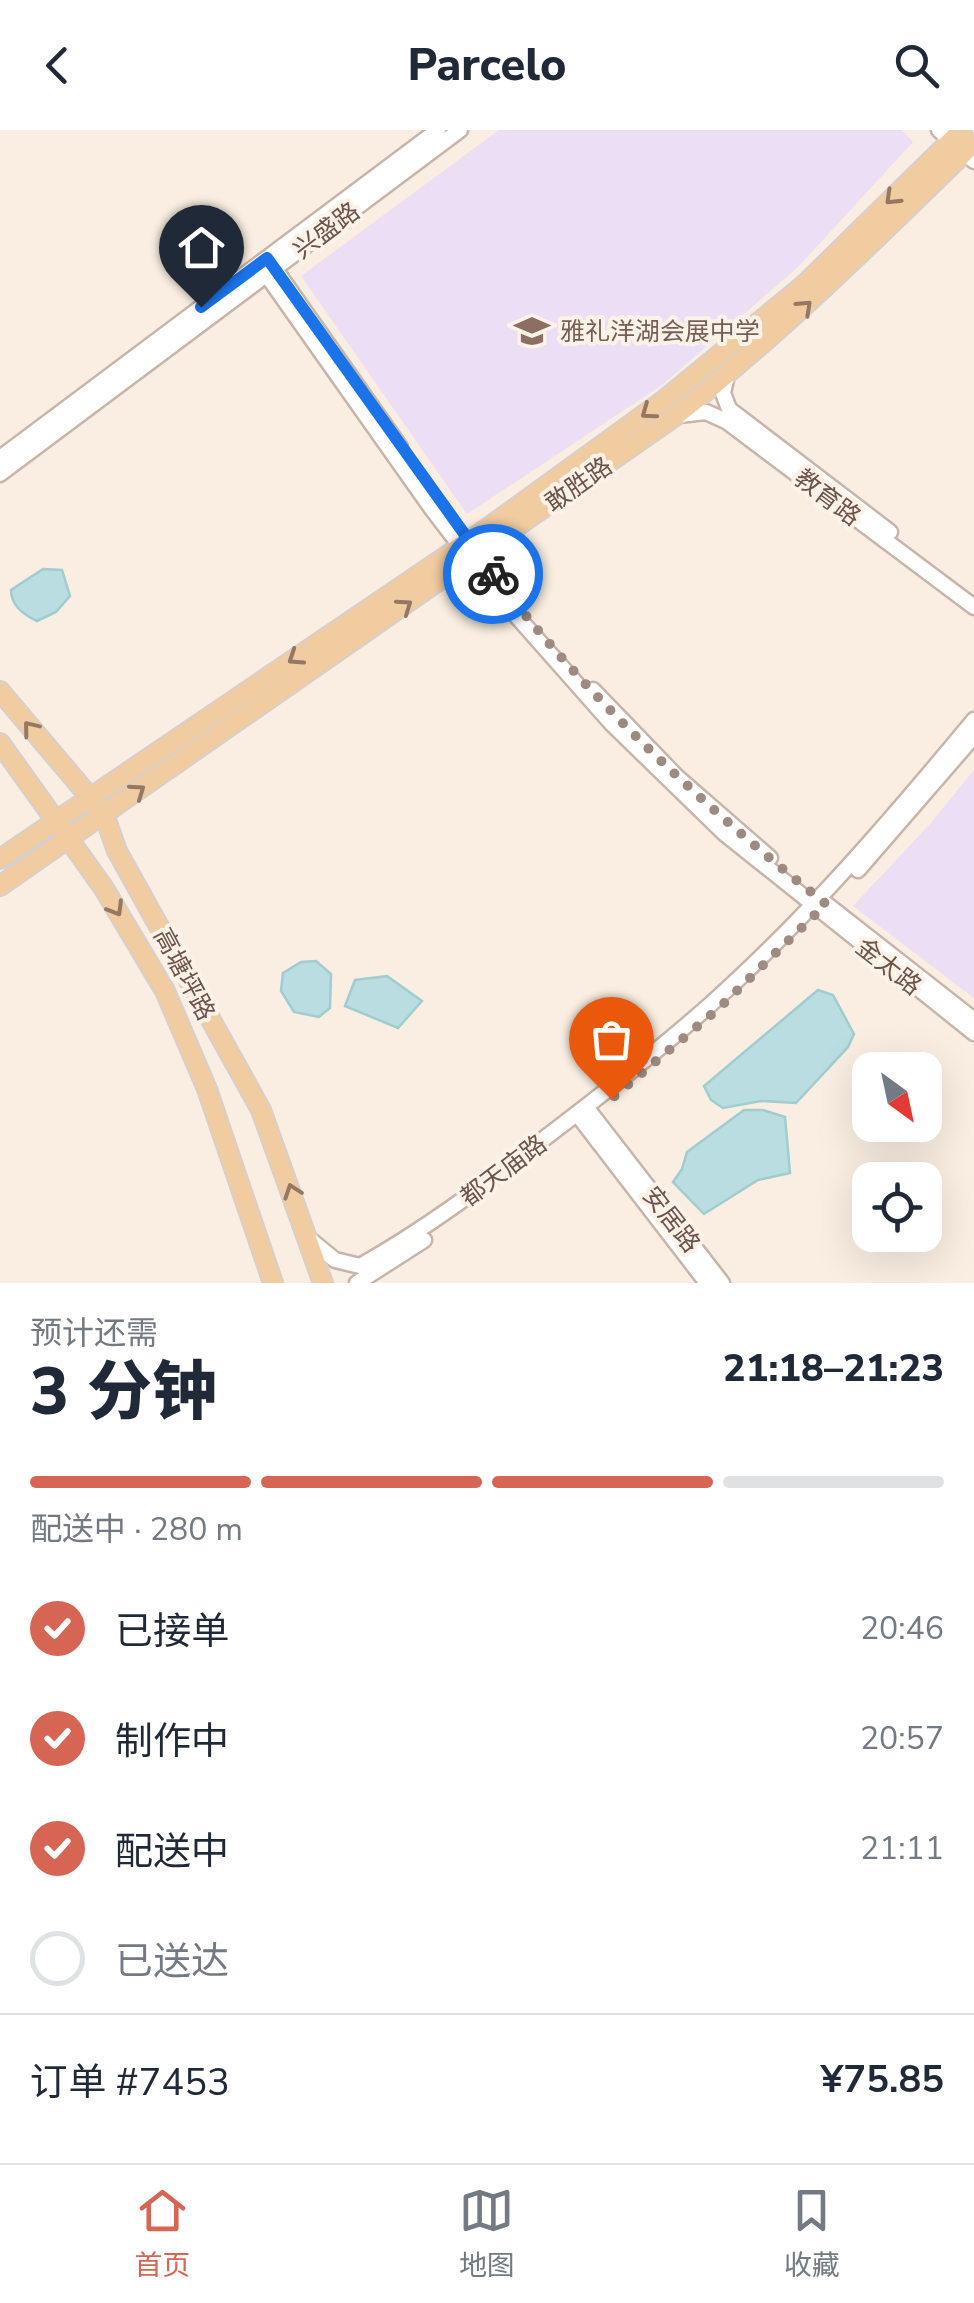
<!DOCTYPE html>
<html lang="zh">
<meta charset="utf-8">
<style>
body{margin:0;font-family:"Nunito Sans","Noto Sans SC",sans-serif;background:#f2f2f3;color:#1f2937;height:100vh;display:flex;flex-direction:column;font-size:38px;white-space:nowrap}
*{box-sizing:border-box;margin:0}
p{font-size:32px;color:#747a83}
.icon{flex:none;width:55px;height:55px;fill:none;stroke:currentColor;stroke-width:2;stroke-linecap:round;stroke-linejoin:round}
.map{position:relative;height:1153px;overflow:hidden}
.side{display:flex;flex-direction:column;background:#fff;flex:1}
.side>*{flex:none}
.needle{width:65px;rotate:147deg}
.tools{position:absolute;left:852px;top:922px;display:grid;gap:20px}
.tools a{display:grid;place-items:center;width:90px;height:90px;border-radius:20px;background:#fff;box-shadow:0 10px 40px #0002;font-size:50px}
.pin{position:absolute;display:grid;place-items:center;width:85px;height:85px;color:#fff;margin:-102px -42px;border-radius:50% 50% 50% 0;rotate:-45deg;box-shadow:0 0 10px #0007}
.pin .icon{rotate:45deg}
.courier{position:absolute;display:grid;place-items:center;width:100px;height:100px;margin:-50px;border:8px solid #1a73e8;border-radius:50%;background:#fff;color:#222;box-shadow:0 2px 12px #0007}
.summary em{font-style:normal;font-weight:800}
.summary div{display:flex;flex-direction:column-reverse}
.summary{display:flex;align-items:center;justify-content:space-between;height:170px;padding:0 30px}
h1{font-size:65px;font-weight:800;line-height:75px}
.bar{display:grid;grid-template-columns:repeat(4,1fr);gap:15px 10px;align-content:center;height:120px;padding:0 30px}
.bar i{height:12px;border-radius:8px;background:#e0e1e3}
.bar .selected{background:#d66553}
.bar p{grid-column:span 4}
.line{display:flex;align-items:center;gap:25px;padding:0 30px;border-top:2px solid #e0e1e3}
.line div{flex:1}
ol{padding:0 30px;list-style:none}
li{display:flex;align-items:center;gap:30px;height:110px}
li p{margin-inline-start:auto}
li .icon{padding:10px;border-radius:50%;background:#d66553;color:#fff;stroke-width:4}
li:last-child{color:#747a83}
li i{width:55px;height:55px;border:5px solid #e0e1e3;border-radius:50%}
header{display:flex;justify-content:space-between;align-items:center;height:130px;padding:0 30px;background:#fff;font-size:45px;font-weight:800}
.tabs{display:flex;justify-content:space-around;align-items:center;height:140px;border-top:2px solid #e0e1e3;background:#fff;font-size:28px;color:#747a83}
.tabs a{display:grid;justify-items:center;gap:5px}
.tabs .selected{color:#d66553}
.map>svg:first-child{display:block}
.education{fill:#ebdef5}
.water{fill:#b9dde0;stroke:#a0cdd0;stroke-width:2.5}
.lines{fill:none;stroke-linecap:round;stroke-linejoin:round}
.minor-casing{stroke:#c8b5aa;stroke-width:19}
.major-casing{stroke:#d6cfcd;stroke-width:22}
.minor{stroke:#fff;stroke-width:14}
.major{stroke:#f1cca0;stroke-width:18}
.oneway{stroke:#957864}
.done{stroke:#9e8a80;stroke-width:10;stroke-dasharray:0 18}
.route{stroke:#1a73e8;stroke-width:12}
.labels{text-anchor:middle;stroke-width:8;stroke-linejoin:round;paint-order:stroke}
.street-label{font-size:25px;fill:#6d544b;stroke:#fdf2e7}
.education-label{font-size:25px;fill:#785e54;stroke:#fdf2e7;text-anchor:start}
</style>
<header><svg class="icon" aria-label="back" viewBox="0 0 24 24"><path d="M15 5l-7 7 7 7"/></svg>Parcelo<svg class="icon" aria-label="search" viewBox="0 0 24 24"><circle cx="10" cy="10" r="6"/><path d="M15 15l6 6"/></svg></header>
<div class="map">
<svg width="974" height="1153" viewBox="0 0 974 1153">
<rect width="100%" height="100%" fill="#f9eee1"/>
<path class="education" d="M499 0H902L913 12 797 138 662 255 467 384 301 146Z
M974 640V868L853 776 930 694Z"/>
<path class="water" d="M43 439 62 440 70 466 56 482 37 491C24 485 11 475 11 460Z
M316 831 331 844 330 878 319 887 294 882 281 861 283 843 301 832Z
M387 846 422 871 398 898 345 876 355 850Z
M818 860 833 865 854 904 848 917 796 973 761 971 723 978 711 970 704 956Z
M744 980H763L785 987 790 1043 758 1050 704 1084 673 1052 682 1039 687 1022Z"/>
<g class="lines">
<defs>
<path id="minor" d="M939 0 974 31
M267 128 400 317
M259 134 432 379 497 464 612 594 724 703 974 903
M727 245 723 263 729 279 890 402
M679 285 706 282 726 291 974 477
M0 328 438 0
M0 344 460 0
M593 560 677 647 770 728
M858 740 974 606
M821 770 974 890
M586 977 722 1153
M577 984 707 1153
M308 1108 335 1130 360 1136C424 1100 483 1056 541 1011 599 967 657 922 712 873 808 787 892 689 974 590
M357 1153 424 1110"/>
<path id="major" d="M0 561 104 684 117 721 261 980 323 1153
M0 613 103 757 165 861 207 959 273 1153
M0 729 492 395 663 271 804 155 962 0
M0 756 674 287C781 203 877 108 974 13"/>
</defs>
<use href="#minor" class="minor-casing"/>
<use href="#major" class="major-casing"/>
<use href="#minor" class="minor"/>
<use href="#major" class="major"/>
</g>
<defs><path id="oneway-chevron" d="M-2-3.5L2.5 0L-2 3.5" fill="none" stroke-width="1.6" stroke-linecap="round" stroke-linejoin="round" transform="scale(2.5)"/></defs>
<g class="oneway">
<use href="#oneway-chevron" transform="translate(892 68) rotate(136)"/>
<use href="#oneway-chevron" transform="translate(805 177) rotate(-43)"/>
<use href="#oneway-chevron" transform="translate(648 282) rotate(144)"/>
<use href="#oneway-chevron" transform="translate(405 476) rotate(-35)"/>
<use href="#oneway-chevron" transform="translate(295 528) rotate(146)"/>
<use href="#oneway-chevron" transform="translate(30 598) rotate(-129)"/>
<use href="#oneway-chevron" transform="translate(138 661) rotate(-35)"/>
<use href="#oneway-chevron" transform="translate(116 779) rotate(59)"/>
<use href="#oneway-chevron" transform="translate(292 1061) rotate(-109)"/>
</g>
<g class="lines">
<path class="done" d="M493 444C588 569 704 677 826 774L718 879 611 969"/>
<path class="route" d="M201 177 267 128 493 444"/>
</g>
<defs>
<symbol id="school-bare" viewBox="-9 -9 18 18"><path d="M0-5L7-2L0 1L-7-2ZM-4 1L0 2.5L4 1V4Q0 6-4 4Z" fill="#8d6e63" stroke="#fdf2e7" stroke-width="2.5" paint-order="stroke"/></symbol>
</defs>
<g fill-rule="evenodd">
<use href="#school-bare" x="507" y="176" width="50" height="50"/>
</g>
<g class="labels">
<g class="street-label">
<text transform="translate(326 100) rotate(-37)" y="9">兴盛路</text>
<text transform="translate(578 354) rotate(-35)" y="9">敢胜路</text>
<text transform="translate(828 367) rotate(37)" y="9">教育路</text>
<text transform="translate(889 836) rotate(38)" y="9">金太路</text>
<text transform="translate(185 844) rotate(62)" y="9">高塘坪路</text>
<text transform="translate(503 1040) rotate(-37)" y="9">都天庙路</text>
<text transform="translate(672 1089) rotate(52)" y="9">安居路</text>
</g>
<g class="education-label">
<text x="560" y="210">雅礼洋湖会展中学</text>
</g>
</g>
</svg>
<div class="tools">
<a><svg class="needle" viewBox="-14 -14 28 28"><path d="M0-13l5 13h-10z" fill="#e53935"/><path d="M0 13l5-13h-10z" fill="#747a83"/></svg></a>
<a><svg class="icon" aria-label="locate" viewBox="0 0 24 24"><circle cx="12" cy="12" r="6"/><path d="M12 2v4M12 18v4M2 12h4M18 12h4"/></svg></a>
</div>
<div class="pin" style="left:611px;top:969px;background:#ea580c"><svg class="icon" aria-label="bag" viewBox="0 0 24 24"><path d="M5 8h14l-1 12H6zM9 8a3 3 0 0 1 6 0"/></svg></div>
<div class="pin" style="left:201px;top:177px;background:#1f2937"><svg class="icon" aria-label="home" viewBox="0 0 24 24"><path d="M3 11l9-7 9 7M6 9v11h12V9"/></svg></div>
<div class="courier" style="left:493px;top:444px"><svg class="icon" aria-label="bike" viewBox="0 0 24 24"><circle cx="6" cy="16" r="4"/><circle cx="18" cy="16" r="4"/><path d="M6 16l4-8h5l3 8M10 8l3 8H6M13 5h3"/></svg></div>
</div>
<section class="side">
<div class="summary"><div><h1>3 分钟</h1><p>预计还需</p></div><em>21:18–21:23</em></div>
<div class="bar"><i class="selected"></i><i class="selected"></i><i class="selected"></i><i></i><p>配送中 · 280 m</p></div>
<ol>
<li><svg class="icon" aria-label="check" viewBox="0 0 24 24"><path d="M5 12l5 5 9-10"/></svg>已接单<p>20:46</p></li>
<li><svg class="icon" aria-label="check" viewBox="0 0 24 24"><path d="M5 12l5 5 9-10"/></svg>制作中<p>20:57</p></li>
<li><svg class="icon" aria-label="check" viewBox="0 0 24 24"><path d="M5 12l5 5 9-10"/></svg>配送中<p>21:11</p></li>
<li><i></i>已送达</li>
</ol>
<div class="line" style="height:130px"><div>订单 #7453</div><b>¥75.85</b></div>
</section>
<nav class="tabs">
<a class="selected"><svg class="icon" aria-label="home" viewBox="0 0 24 24"><path d="M3 11l9-7 9 7M6 9v11h12V9"/></svg>首页</a>
<a><svg class="icon" aria-label="map" viewBox="0 0 24 24"><path d="M3 6l6-2 6 2 6-2v14l-6 2-6-2-6 2zM9 4v14M15 6v14"/></svg>地图</a>
<a><svg class="icon" aria-label="saved" viewBox="0 0 24 24"><path d="M7 4h10v16l-5-4-5 4z"/></svg>收藏</a>
</nav>
